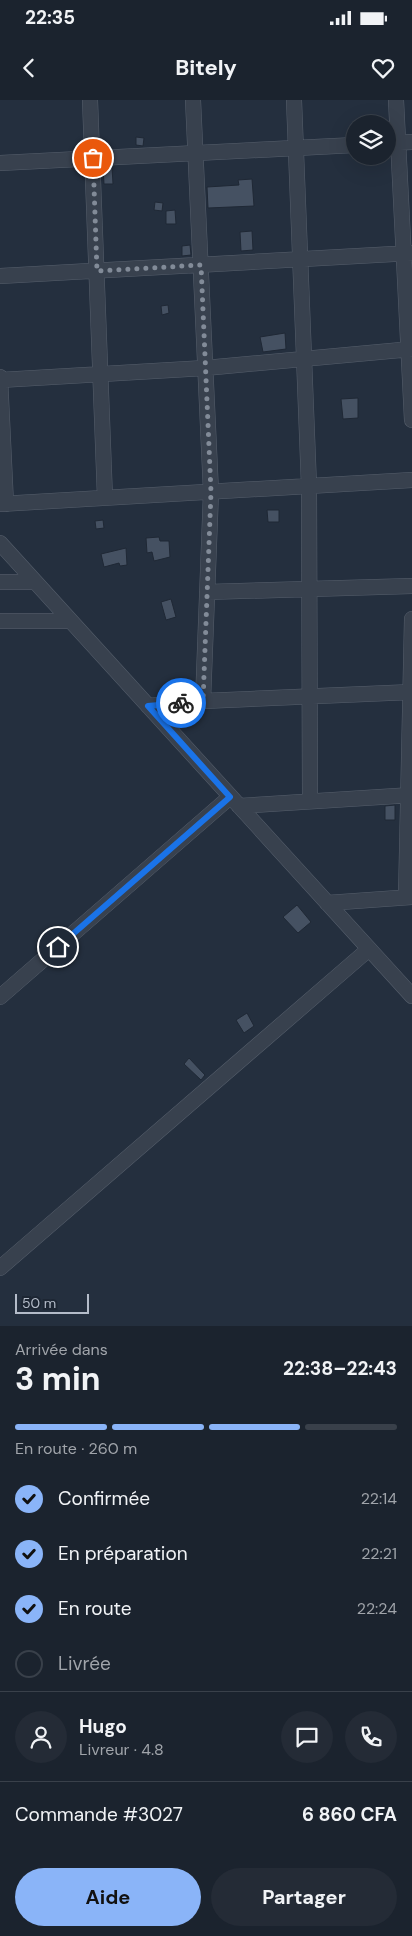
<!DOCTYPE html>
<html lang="fr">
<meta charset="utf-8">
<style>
body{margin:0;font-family:"DM Sans",sans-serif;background:#242b36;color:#f1f3f6;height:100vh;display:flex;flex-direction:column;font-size:19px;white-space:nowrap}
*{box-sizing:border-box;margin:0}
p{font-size:16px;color:#a0a4aa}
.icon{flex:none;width:28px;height:28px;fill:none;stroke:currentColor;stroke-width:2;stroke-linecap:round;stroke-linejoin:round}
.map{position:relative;height:1226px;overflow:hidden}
.sheet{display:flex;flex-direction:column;background:#1b232e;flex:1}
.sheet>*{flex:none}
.tools{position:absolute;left:346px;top:15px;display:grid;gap:10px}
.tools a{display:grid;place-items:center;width:50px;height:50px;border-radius:50%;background:#1b232e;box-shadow:0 5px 20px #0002,0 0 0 1px #39404a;font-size:25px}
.scale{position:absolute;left:15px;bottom:12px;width:74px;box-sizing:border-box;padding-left:5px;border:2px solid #b4bcc9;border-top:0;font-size:14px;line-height:18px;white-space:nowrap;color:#b4bcc9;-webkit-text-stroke:4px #1d2633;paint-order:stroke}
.pin{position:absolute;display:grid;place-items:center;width:42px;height:42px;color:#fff;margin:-21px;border:2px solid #fff;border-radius:50%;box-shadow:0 1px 5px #0007}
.courier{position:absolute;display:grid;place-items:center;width:50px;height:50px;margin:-25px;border:4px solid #1a73e8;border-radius:50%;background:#fff;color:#222;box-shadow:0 1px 6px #0007}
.head em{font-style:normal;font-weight:700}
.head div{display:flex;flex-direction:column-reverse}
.head{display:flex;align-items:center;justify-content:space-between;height:85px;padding:0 15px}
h1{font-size:32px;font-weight:700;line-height:38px}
.bar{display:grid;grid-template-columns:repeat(4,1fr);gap:8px 5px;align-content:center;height:60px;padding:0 15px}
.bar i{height:6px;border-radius:4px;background:#39404a}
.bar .current{background:#8ab4f8}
.bar p{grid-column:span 4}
.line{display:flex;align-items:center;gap:12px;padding:0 15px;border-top:1px solid #39404a}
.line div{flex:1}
.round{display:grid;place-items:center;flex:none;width:52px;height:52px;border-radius:26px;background:#242b36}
ol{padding:0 15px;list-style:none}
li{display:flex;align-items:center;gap:15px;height:55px}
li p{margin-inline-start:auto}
li .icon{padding:5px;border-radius:50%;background:#8ab4f8;color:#111;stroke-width:4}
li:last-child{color:#a0a4aa}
li i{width:28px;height:28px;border:2px solid #39404a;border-radius:50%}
.primary-button{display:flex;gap:10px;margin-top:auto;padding:10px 15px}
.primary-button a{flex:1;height:58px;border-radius:30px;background:#8ab4f8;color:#111;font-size:20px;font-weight:700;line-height:58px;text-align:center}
.primary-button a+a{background:#242b36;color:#f1f3f6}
.status{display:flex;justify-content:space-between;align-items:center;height:35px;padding:0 25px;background:#1b232e;direction:ltr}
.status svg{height:14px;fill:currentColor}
header{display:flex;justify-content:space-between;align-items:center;height:65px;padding:0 15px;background:#1b232e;font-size:22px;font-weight:700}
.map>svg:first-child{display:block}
.building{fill:#455162;stroke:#1f2835}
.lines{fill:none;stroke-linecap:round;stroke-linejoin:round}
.minor-casing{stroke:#565f6c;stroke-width:16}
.minor{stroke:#38414e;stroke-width:15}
.done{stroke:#828b98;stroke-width:5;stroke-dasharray:0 9}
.route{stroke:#1a73e8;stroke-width:6}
</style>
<div class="status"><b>22:35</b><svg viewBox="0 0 49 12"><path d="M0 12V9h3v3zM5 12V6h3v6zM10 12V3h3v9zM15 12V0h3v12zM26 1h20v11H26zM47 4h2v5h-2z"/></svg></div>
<header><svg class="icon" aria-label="back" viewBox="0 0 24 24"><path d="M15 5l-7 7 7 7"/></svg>Bitely<svg class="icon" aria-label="heart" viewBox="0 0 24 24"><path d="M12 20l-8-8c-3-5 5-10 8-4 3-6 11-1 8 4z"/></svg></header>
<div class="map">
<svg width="412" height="1226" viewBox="0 0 412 1226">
<rect width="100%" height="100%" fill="#242f3e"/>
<path class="building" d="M136 37 144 38 143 46 136 45Z
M103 67H112L113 84H104Z
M252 79 254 106 208 108 207 87 239 85 238 80Z
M155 102 163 103 162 111 154 110Z
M175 110 176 124H166V111Z
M252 131 253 150 241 151 240 132Z
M190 145 191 155 182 156V146Z
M168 205 169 213 162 215 161 206Z
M285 233 286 249 263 252 260 237Z
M358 298V318L343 319 341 299Z
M267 410H279V422H268Z
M103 420 104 428 96 429 95 421Z
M159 437 160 441H169L170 457 154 461 152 452 147 453 146 438Z
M126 448 127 465 120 466 119 463 104 467 101 454Z
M171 499 176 517 166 520 161 502Z
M395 705V720H385V706Z
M297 805 311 822 298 833 283 817Z
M247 913 254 926 244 933 236 920Z
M189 958 205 975 201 980 184 964Z"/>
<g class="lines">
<defs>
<path id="minor" d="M90 0 105 398
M193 0 211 392 203 601
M294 0 309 386 310 701
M396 0 412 320
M388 43 412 42
M0 63 355 45
M0 176 412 153
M0 277 6 404
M0 280 205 268 412 249
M0 404 412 380
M0 443 412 896
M0 482H35
M207 492 412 486
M0 521H71
M148 606 203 601 412 592
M239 706 412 695
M406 797 412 519
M327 803 412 797
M0 897 230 697
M0 1168 369 849"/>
</defs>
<use href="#minor" class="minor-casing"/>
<use href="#minor" class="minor"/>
</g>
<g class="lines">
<path class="done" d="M93 58 97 171 201 165 211 392 203 601 181 603"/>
<path class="route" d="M58 847 230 697 148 606 181 603"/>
</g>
</svg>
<div class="tools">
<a><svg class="icon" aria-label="layers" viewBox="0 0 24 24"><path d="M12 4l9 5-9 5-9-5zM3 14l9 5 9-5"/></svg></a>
</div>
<div class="scale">50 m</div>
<div class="pin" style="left:93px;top:58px;background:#ea580c"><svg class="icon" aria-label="bag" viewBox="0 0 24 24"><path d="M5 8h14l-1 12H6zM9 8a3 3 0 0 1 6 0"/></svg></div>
<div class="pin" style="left:58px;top:847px;background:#1f2937"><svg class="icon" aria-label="home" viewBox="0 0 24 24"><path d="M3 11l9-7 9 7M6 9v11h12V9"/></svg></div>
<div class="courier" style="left:181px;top:603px"><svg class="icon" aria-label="bike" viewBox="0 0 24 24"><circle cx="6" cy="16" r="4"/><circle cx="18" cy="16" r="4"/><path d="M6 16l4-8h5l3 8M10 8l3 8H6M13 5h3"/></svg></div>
</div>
<section class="sheet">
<div class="head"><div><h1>3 min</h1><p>Arrivée dans</p></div><em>22:38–22:43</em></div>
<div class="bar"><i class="current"></i><i class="current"></i><i class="current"></i><i></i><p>En route · 260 m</p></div>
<ol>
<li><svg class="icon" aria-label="check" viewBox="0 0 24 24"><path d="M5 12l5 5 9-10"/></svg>Confirmée<p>22:14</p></li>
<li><svg class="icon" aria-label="check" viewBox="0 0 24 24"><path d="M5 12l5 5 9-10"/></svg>En préparation<p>22:21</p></li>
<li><svg class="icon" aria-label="check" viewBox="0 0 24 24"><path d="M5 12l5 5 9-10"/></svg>En route<p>22:24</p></li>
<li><i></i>Livrée</li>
</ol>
<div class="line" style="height:90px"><a class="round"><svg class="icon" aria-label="person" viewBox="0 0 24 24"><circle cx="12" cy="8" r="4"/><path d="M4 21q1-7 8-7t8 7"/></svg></a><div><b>Hugo</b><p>Livreur · 4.8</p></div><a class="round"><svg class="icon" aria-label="chat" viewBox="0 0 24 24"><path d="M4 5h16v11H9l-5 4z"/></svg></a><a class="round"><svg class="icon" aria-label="phone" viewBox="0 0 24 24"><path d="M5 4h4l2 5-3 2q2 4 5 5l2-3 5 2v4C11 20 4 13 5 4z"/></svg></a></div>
<div class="line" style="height:65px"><div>Commande #3027</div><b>6 860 CFA</b></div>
<div class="primary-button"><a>Aide</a><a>Partager</a></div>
</section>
